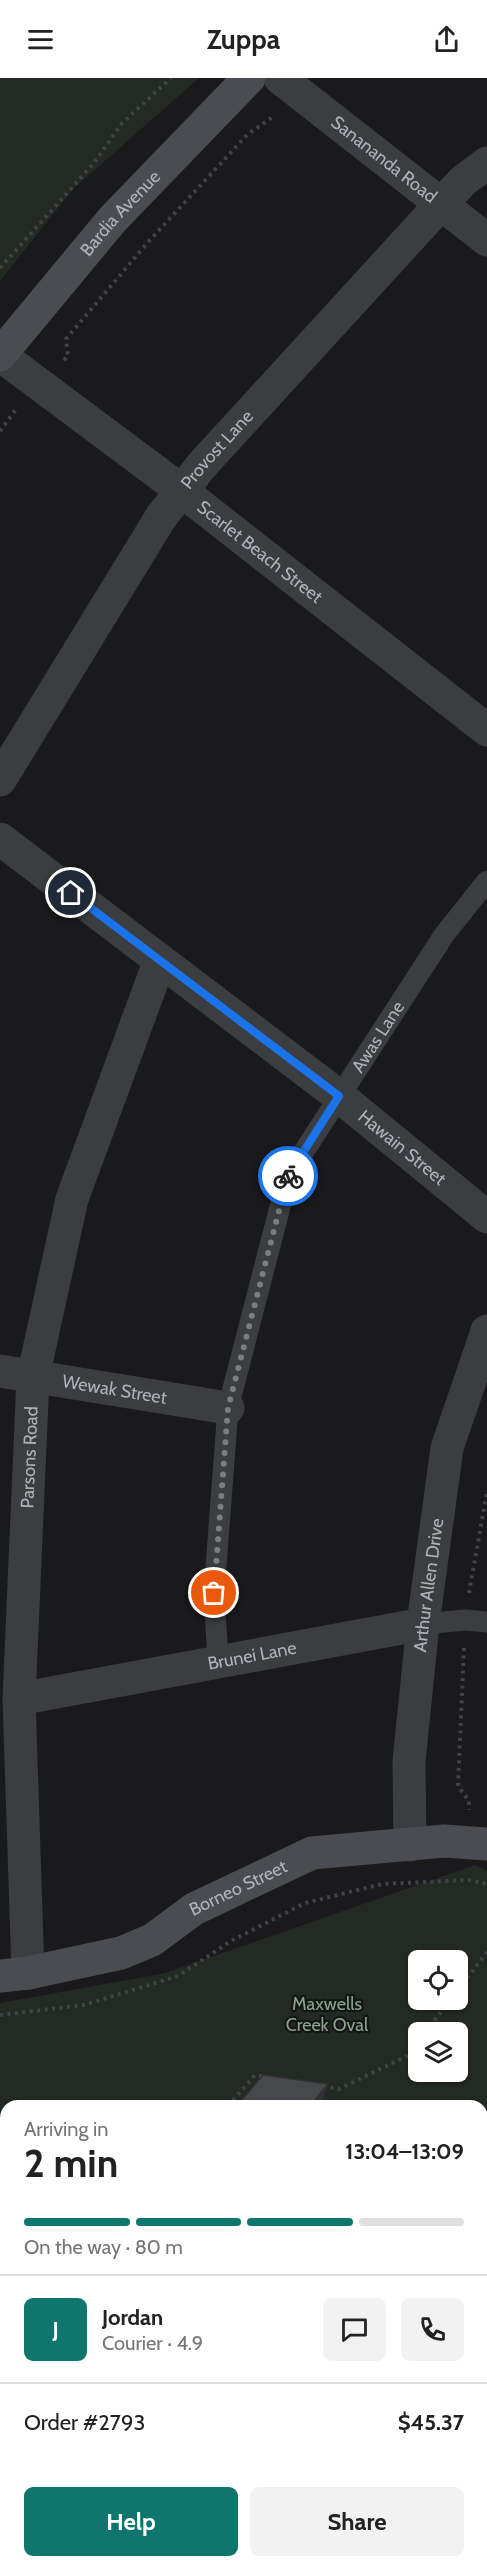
<!DOCTYPE html>
<meta charset="utf-8">
<style>
body{margin:0;font-family:Cabin,sans-serif;background:#f2f2f2;color:#222;height:100vh;display:flex;flex-direction:column;font-size:22px;white-space:nowrap}
*{box-sizing:border-box;margin:0}
p{font-size:20px;color:#767676}
.icon{flex:none;width:33px;height:33px;fill:none;stroke:currentColor;stroke-width:2;stroke-linecap:round;stroke-linejoin:round}
.map{position:relative;flex:1;overflow:hidden}
.side{position:absolute;left:0px;top:2022px;width:488px;height:468px;display:flex;flex-direction:column;background:#fff;border-radius:18px 18px 0 0;box-shadow:0 2px 4px #0004}
.side>*{flex:none}
.buttons{position:absolute;left:408px;top:1872px;display:grid;gap:12px}
.buttons a{display:grid;place-items:center;width:60px;height:60px;border-radius:9px;background:#fff;box-shadow:0 2px 4px #0004;font-size:30px}
.pin{position:absolute;display:grid;place-items:center;width:51px;height:51px;color:#fff;margin:-26px;border:3px solid #fff;border-radius:50%;box-shadow:0 2px 6px #0007}
.courier{position:absolute;display:grid;place-items:center;width:60px;height:60px;margin:-30px;border:4px solid #1a73e8;border-radius:50%;background:#fff;color:#222;box-shadow:0 2px 8px #0007}
.headline em{font-style:normal;font-weight:700}
.headline div{display:flex;flex-direction:column-reverse}
.headline{display:flex;align-items:center;justify-content:space-between;height:102px;padding:0 24px}
h1{font-size:39px;font-weight:700;line-height:45px}
.bar{display:grid;grid-template-columns:repeat(4,1fr);gap:9px 6px;align-content:center;height:72px;padding:0 24px}
.bar i{height:8px;border-radius:4px;background:#e0e0e0}
.bar .current{background:#0f766e}
.bar p{grid-column:span 4}
.line{display:flex;align-items:center;gap:15px;padding:0 24px;border-top:2px solid #e0e0e0}
.line div{flex:1}
.round{display:grid;place-items:center;flex:none;width:63px;height:63px;border-radius:9px;background:#f2f2f2}
.primary-button{display:flex;gap:12px;margin-top:auto;padding:12px 24px}
.primary-button a{flex:1;height:69px;border-radius:9px;background:#0f766e;color:#fff;font-size:24px;font-weight:700;line-height:69px;text-align:center}
.primary-button a+a{background:#f2f2f2;color:#222}
header{display:flex;justify-content:space-between;align-items:center;height:78px;padding:0 24px;background:#fff;font-size:27px;font-weight:700}
.map>svg:first-child{display:block}
.green{fill:#222a23;fill-rule:evenodd}
.lines{fill:none;stroke-linecap:round;stroke-linejoin:round}
.path{stroke:#424348;stroke-width:4;stroke-dasharray:3 4.5;stroke-linecap:butt}
.lane{stroke:#3b3d41;stroke-width:21}
.street{stroke:#3b3d41;stroke-width:33}
.secondary{stroke:#4a4c51;stroke-width:33}
.shaded-wall{fill:#323235}
.building{fill:#47484c;stroke:#323235;stroke-width:1.5}
.done{stroke:#7a7d83;stroke-width:6;stroke-dasharray:0 10.8}
.route{stroke:#1a73e8;stroke-width:8}
.labels{text-anchor:middle;stroke-width:4.5;stroke-linejoin:round;paint-order:stroke}
.street-label{font-size:18px;fill:#aeb2bb;stroke:#151517}
.park-label{font-size:18px;fill:#87a488;stroke:#151517}
</style>
<header><svg class="icon" aria-label="menu" viewBox="0 0 24 24"><path d="M4 6h16M4 12h16M4 18h16"/></svg>Zuppa<svg class="icon" aria-label="share" viewBox="0 0 24 24"><path d="M12 15V3M7 8l5-5 5 5M5 13v7h14v-7"/></svg></header>
<div class="map">
<svg width="487" height="2490" viewBox="0 0 487 2490">
<rect width="100%" height="100%" fill="#1a1a1c"/>
<path class="green" d="M0 0H199L73 111 0 203Z
M475 1787 487 1793V2490H0V1925L165 1895ZM418 1882H458V1922H418ZM418 1954H458V1994H418ZM6 2028H482V2484H6Z"/>
<g class="lines">
<path class="path" d="M0 190 94 85 122 45 171 0
M64 282 68 278 66 261 149 163 247 57 274 38
M0 353 17 330
M469 1515 487 1414
M464 1570 458 1708 469 1723V1732
M458 1912 487 1874
M0 1937 84 1927 178 1898 231 1863 305 1825 382 1806 469 1802 487 1806
M425 1954 451 1922
M323 2008 339 2011 407 1978 418 1963
M228 2028 255 1997 265 1999
M0 2161 6 2164
M0 2231 6 2230"/>
<g class="lane">
<path d="M423 1546 465 1542 487 1544"/>
<path id="s1" d="M218 1582 214 1515 228 1330 288 1098 444 857 487 803"/>
</g>
<g class="street">
<path id="s2" d="M280 0 487 162"/>
<path id="s3" d="M0 277 182 413 487 652"/>
<path id="s4" d="M0 702 161 439 202 387 441 126 464 102 487 85"/>
<path id="s5" d="M0 761 339 1018 487 1139"/>
<path id="s6" d="M0 1293 228 1330"/>
<path id="s7" d="M19 1621 423 1546"/>
<path id="s8" d="M410 1767 409 1683 423 1546 447 1370 487 1253"/>
<path id="s9" d="M28 1895 19 1621 33 1299 72 1121 160 882"/>
</g>
<g class="secondary">
<path id="s10" d="M0 277 112 142 249 0"/>
<path id="s11" d="M0 1898 28 1895 121 1875 152 1862 194 1831 312 1775 444 1763 487 1766"/>
</g>
</g>
<path class="shaded-wall" d="M328 2006 321 2026 319 2028H310Z"/>
<path class="building" d="M263 1997 328 2006 310 2028H237Z"/>
<g class="lines">
<path class="done" d="M214 1515 228 1330 288 1098"/>
<path class="route" d="M71 815 339 1018 288 1098"/>
</g>
<g class="labels">
<g class="street-label">
<text dy="6" stroke="none"><textPath href="#s2" startOffset="132">Sanananda Road</textPath></text>
<text dy="6" stroke="none"><textPath href="#s10" startOffset="186">Bardia Avenue</textPath></text>
<text dy="6" stroke="none"><textPath href="#s4" startOffset="396">Provost Lane</textPath></text>
<text dy="6" stroke="none"><textPath href="#s3" startOffset="326">Scarlet Beach Street</textPath></text>
<text dy="6" stroke="none"><textPath href="#s1" startOffset="658">Awas Lane</textPath></text>
<text dy="6" stroke="none"><textPath href="#s5" startOffset="507">Hawain Street</textPath></text>
<text dy="6" stroke="none"><textPath href="#s6" startOffset="116">Wewak Street</textPath></text>
<text dy="6" stroke="none"><textPath href="#s9" startOffset="516">Parsons Road</textPath></text>
<text dy="6" stroke="none"><textPath href="#s8" startOffset="261">Arthur Allen Drive</textPath></text>
<text dy="6" stroke="none"><textPath href="#s7" startOffset="237">Brunei Lane</textPath></text>
<text dy="6" stroke="none"><textPath href="#s11" startOffset="258">Borneo Street</textPath></text>
</g>
<g class="park-label">
<text x="327" y="1932">Maxwells<tspan x="327" dy="21">Creek Oval</tspan></text>
</g>
</g>
</svg>
<div class="buttons">
<a><svg class="icon" aria-label="locate" viewBox="0 0 24 24"><circle cx="12" cy="12" r="6"/><path d="M12 2v4M12 18v4M2 12h4M18 12h4"/></svg></a>
<a><svg class="icon" aria-label="layers" viewBox="0 0 24 24"><path d="M12 4l9 5-9 5-9-5zM3 14l9 5 9-5"/></svg></a>
</div>
<div class="pin" style="left:214px;top:1515px;background:#ea580c"><svg class="icon" aria-label="bag" viewBox="0 0 24 24"><path d="M5 8h14l-1 12H6zM9 8a3 3 0 0 1 6 0"/></svg></div>
<div class="pin" style="left:71px;top:815px;background:#1f2937"><svg class="icon" aria-label="home" viewBox="0 0 24 24"><path d="M3 11l9-7 9 7M6 9v11h12V9"/></svg></div>
<div class="courier" style="left:288px;top:1098px"><svg class="icon" aria-label="bike" viewBox="0 0 24 24"><circle cx="6" cy="16" r="4"/><circle cx="18" cy="16" r="4"/><path d="M6 16l4-8h5l3 8M10 8l3 8H6M13 5h3"/></svg></div>
<section class="side">
<div class="headline"><div><h1>2 min</h1><p>Arriving in</p></div><em>13:04–13:09</em></div>
<div class="bar"><i class="current"></i><i class="current"></i><i class="current"></i><i></i><p>On the way · 80 m</p></div>
<div class="line" style="height:108px"><b class="round" style="background:#0f766e;color:#fff">J</b><div><b>Jordan</b><p>Courier · 4.9</p></div><a class="round"><svg class="icon" aria-label="chat" viewBox="0 0 24 24"><path d="M4 5h16v11H9l-5 4z"/></svg></a><a class="round"><svg class="icon" aria-label="phone" viewBox="0 0 24 24"><path d="M5 4h4l2 5-3 2q2 4 5 5l2-3 5 2v4C11 20 4 13 5 4z"/></svg></a></div>
<div class="line" style="height:78px"><div>Order #2793</div><b>$45.37</b></div>
<div class="primary-button"><a>Help</a><a>Share</a></div>
</section>
</div>
